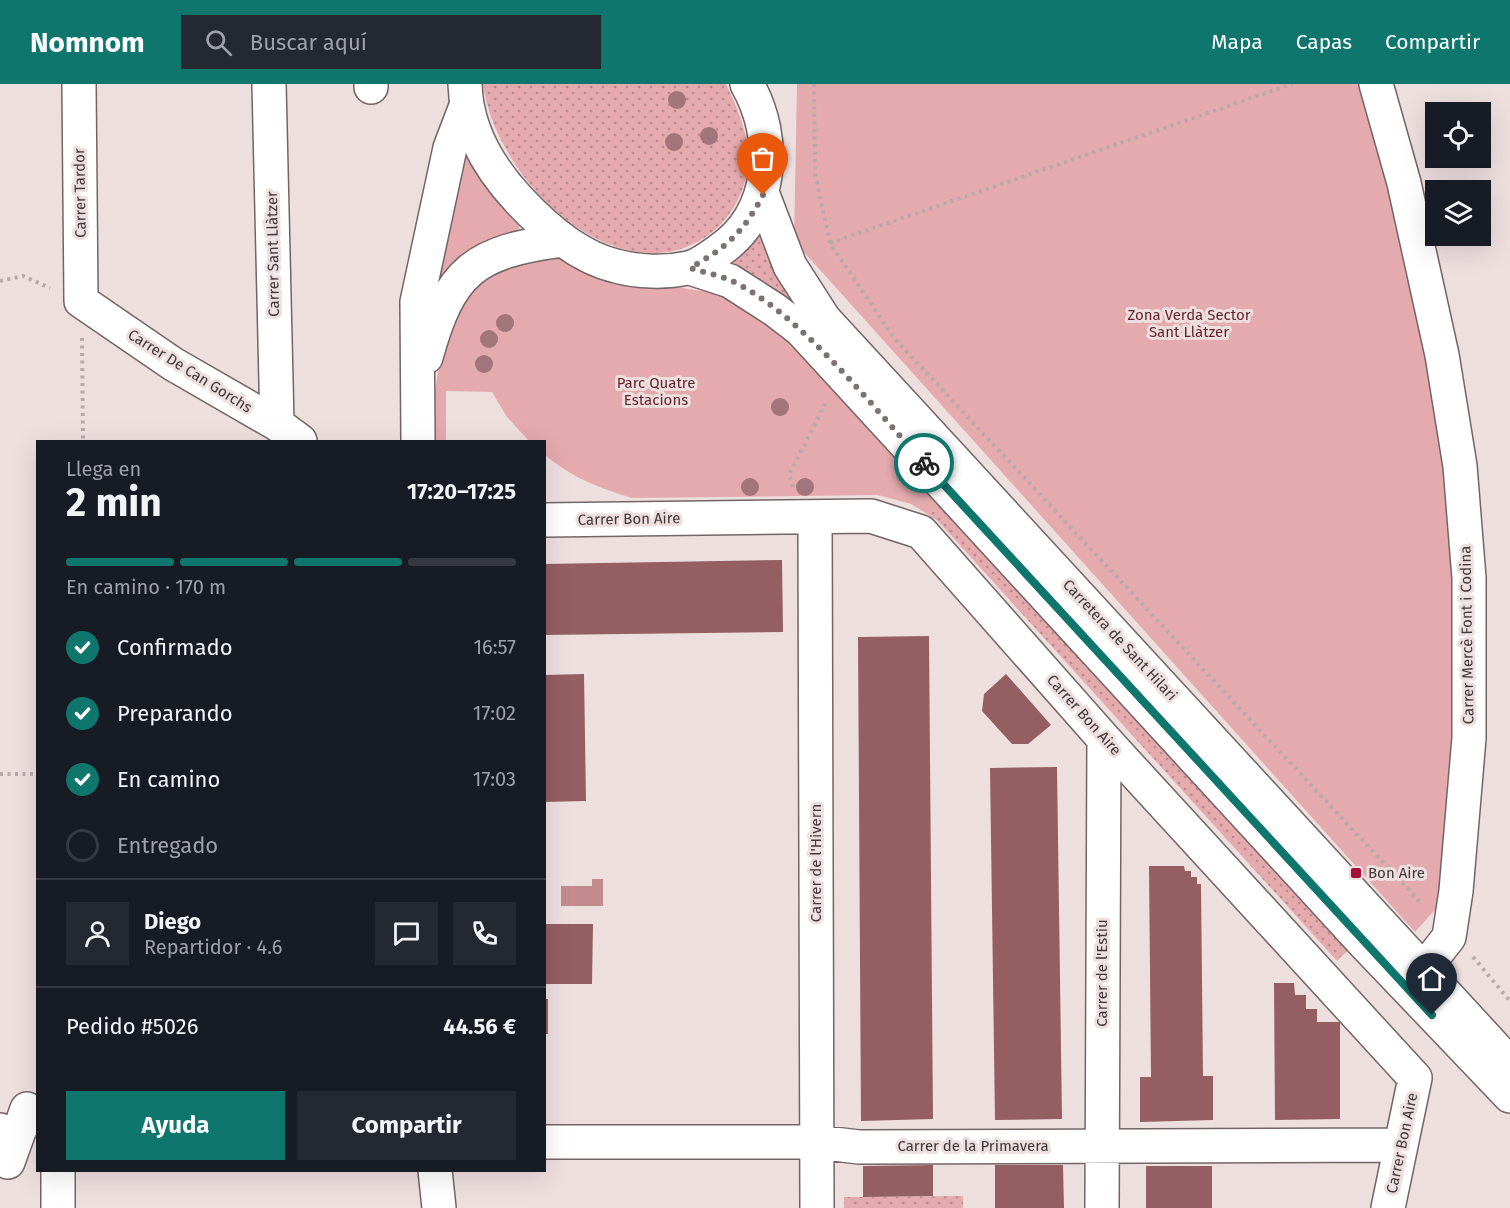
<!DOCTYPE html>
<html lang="es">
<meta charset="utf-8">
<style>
body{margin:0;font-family:"Fira Sans",sans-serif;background:#242831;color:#f1f3f6;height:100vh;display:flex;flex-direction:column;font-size:22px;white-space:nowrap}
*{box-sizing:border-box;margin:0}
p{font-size:20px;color:#9ea1a6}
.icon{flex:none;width:33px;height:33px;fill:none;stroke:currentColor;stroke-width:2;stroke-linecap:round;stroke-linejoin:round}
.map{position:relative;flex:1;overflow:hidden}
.details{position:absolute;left:36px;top:356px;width:510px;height:732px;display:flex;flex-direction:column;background:#171b24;border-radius:0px;box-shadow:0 6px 24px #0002}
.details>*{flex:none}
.fabs{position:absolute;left:1425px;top:18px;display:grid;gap:12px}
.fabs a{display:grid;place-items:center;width:66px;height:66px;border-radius:0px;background:#171b24;box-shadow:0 6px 24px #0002;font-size:30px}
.pin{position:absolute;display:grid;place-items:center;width:51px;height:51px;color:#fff;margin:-62px -26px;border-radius:50% 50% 50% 0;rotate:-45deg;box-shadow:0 0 6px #0007}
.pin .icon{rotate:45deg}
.courier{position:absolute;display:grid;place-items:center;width:60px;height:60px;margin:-30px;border:4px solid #0f766e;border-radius:50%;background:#fff;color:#222;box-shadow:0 2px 8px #0007}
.headline em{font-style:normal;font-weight:700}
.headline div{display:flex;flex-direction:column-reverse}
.headline{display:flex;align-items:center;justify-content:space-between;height:102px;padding:0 30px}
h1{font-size:39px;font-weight:700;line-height:45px}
.bar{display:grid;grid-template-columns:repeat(4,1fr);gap:9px 6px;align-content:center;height:72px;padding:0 30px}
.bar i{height:8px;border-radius:4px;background:#363941}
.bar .current{background:#0f766e}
.bar p{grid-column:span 4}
.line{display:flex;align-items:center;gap:15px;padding:0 30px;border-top:2px solid #363941}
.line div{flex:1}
.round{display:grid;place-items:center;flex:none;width:63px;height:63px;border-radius:0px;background:#242831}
ol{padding:0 30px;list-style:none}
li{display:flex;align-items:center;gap:18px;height:66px}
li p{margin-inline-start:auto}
li .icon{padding:6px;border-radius:50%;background:#0f766e;color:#fff;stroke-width:4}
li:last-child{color:#9ea1a6}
li i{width:33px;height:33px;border:3px solid #363941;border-radius:50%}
.primary-button{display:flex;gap:12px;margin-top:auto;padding:12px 30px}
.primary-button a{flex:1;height:69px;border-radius:0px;background:#0f766e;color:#fff;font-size:24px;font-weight:700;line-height:69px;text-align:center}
.primary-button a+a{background:#242831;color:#f1f3f6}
header{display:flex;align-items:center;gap:36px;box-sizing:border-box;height:84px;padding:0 30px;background:#0f766e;color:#fff}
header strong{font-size:28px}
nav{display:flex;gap:33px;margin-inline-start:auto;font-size:21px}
.search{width:420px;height:54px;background:#242831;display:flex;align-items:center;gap:15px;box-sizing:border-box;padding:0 21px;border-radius:0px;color:#9ea1a6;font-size:22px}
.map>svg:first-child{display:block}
.grass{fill:url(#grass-dots)}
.green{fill:#e4aaae}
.water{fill:#c48b8f}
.building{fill:#945e62}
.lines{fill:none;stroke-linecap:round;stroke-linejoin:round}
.minor-casing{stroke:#736566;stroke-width:36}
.path{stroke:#b6aaaa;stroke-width:4;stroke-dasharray:3 4.5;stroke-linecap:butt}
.minor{stroke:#fff;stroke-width:33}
.tree{fill:#a2757b}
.done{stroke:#7c7272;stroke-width:6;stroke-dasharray:0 10.8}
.route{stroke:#0f766e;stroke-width:8}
.poi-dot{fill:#a60d39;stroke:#eedfdf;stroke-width:2}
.labels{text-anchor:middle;stroke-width:6;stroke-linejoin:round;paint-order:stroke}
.street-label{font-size:15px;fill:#3e3838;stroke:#eedfdf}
.park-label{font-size:15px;fill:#641f2a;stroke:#eedfdf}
.poi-label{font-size:15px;fill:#3e3838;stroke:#eedfdf;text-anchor:start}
</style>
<header>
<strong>Nomnom</strong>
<div class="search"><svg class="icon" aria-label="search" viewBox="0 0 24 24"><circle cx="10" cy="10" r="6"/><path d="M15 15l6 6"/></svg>Buscar aquí</div>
<nav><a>Mapa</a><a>Capas</a><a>Compartir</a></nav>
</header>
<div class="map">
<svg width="1510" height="1124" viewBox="0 0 1510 1124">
<defs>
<pattern id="grass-dots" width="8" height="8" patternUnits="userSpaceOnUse" patternTransform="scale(1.5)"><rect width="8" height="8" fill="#e4aaae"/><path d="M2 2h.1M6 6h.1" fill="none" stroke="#ba8b8f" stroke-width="1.8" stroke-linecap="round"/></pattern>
</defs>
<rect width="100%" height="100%" fill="#eedfdf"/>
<path class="grass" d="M483 0H726C735 19 744 39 747 60 755 115 713 167 657 169 574 171 493 77 483 0Z
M762 151 831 253 734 186 733 173Z
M946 416 1356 858 1337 877 938 437 929 431Z
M963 1112V1124H844V1113Z"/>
<path class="green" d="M797 0H1394L1469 494 1441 819 1415 848 794 157Z
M464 71H471L498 118 520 140 518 146 484 157 465 169 436 200Z
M538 172 560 174 670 202 721 210 776 235 946 416 929 431 911 420 878 411 632 414C599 404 571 393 545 371L544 357H529L507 333 492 308 446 307V357H433L434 314 444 250 479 192Z"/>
<path class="water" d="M592 795H603V822H561V802H592Z"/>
<path class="building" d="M782 476 783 548 544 551V480Z
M929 552 933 1035 861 1037 858 553Z
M584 590 586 717 544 718V591Z
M1006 590 1051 641 1028 660H1012L982 627 984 610Z
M1057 683 1062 1035 995 1036 990 684Z
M1149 782H1184L1185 787H1191V793H1197V800H1201L1203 992H1213V1036L1140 1038V993H1151Z
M544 840H593L592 900H544Z
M1274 899H1294L1295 911H1306V925H1317V938H1340V1035L1275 1036Z
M544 915H548V950H544Z
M933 1081V1112L863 1113V1082Z
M995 1081H1063L1064 1124H995Z
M1146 1082H1212V1124H1146Z"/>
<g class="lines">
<defs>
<path id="minor" d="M79 0 81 217 173 280 277 340 300 357
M269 0 277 340
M371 0V3
M465 0C466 45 489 84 519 116 545 144 578 173 616 182 638 188 665 189 688 184 699 182 710 173 720 166 774 129 778 54 747 0
M1376 0 1404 99 1442 271 1460 382 1469 494V654L1456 807 1449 853 1424 885
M763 111 790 182 824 235 1510 980
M690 184 730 197 775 226 801 246 1363 858 1510 1012
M426 273C450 186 474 168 563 156
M418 357 417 218 450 64 466 22
M815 433 817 1124
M544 436 871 432 921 448 1104 655 1415 994 1388 1124
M0 1046 8 1078 27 1025 38 1035
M544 1058H817L859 1063 1401 1061
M435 1086 439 1124
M58 1124V1086
M1102 1124 1104 655"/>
</defs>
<use href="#minor" class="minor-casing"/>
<path class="path" d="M814 0 815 90 830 159 894 254 1422 820
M830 159 1292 0
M0 197 23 192 50 204
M82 254 83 357
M793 403 789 391 826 318
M0 690H38
M1473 873 1510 917"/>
<use href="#minor" class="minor"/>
</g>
<g class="tree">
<circle cx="677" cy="16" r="9"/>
<circle cx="709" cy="52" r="9"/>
<circle cx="674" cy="58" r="9"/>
<circle cx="505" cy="239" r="9"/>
<circle cx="489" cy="255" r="9"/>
<circle cx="484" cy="280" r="9"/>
<circle cx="780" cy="323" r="9"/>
<circle cx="750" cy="403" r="9"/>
<circle cx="805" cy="403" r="9"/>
</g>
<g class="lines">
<path class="done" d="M763 111C743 149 727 163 690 184 703 188 717 191 730 196 799 228 872 322 924 379"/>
<path class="route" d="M924 379 1432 931"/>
</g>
<rect class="poi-dot" x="1350" y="783" width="12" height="12" rx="3"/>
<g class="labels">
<g class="street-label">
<text transform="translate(80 109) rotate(-91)" y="5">Carrer Tardor</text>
<text transform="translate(273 170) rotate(-91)" y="5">Carrer Sant Llàtzer</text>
<text transform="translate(190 287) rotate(32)" y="5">Carrer De Can Gorchs</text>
<text transform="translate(629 435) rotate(-1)" y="5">Carrer Bon Aire</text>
<text transform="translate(1467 551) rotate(-91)" y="5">Carrer Mercè Font i Codina</text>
<text transform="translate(1120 556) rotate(47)" y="5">Carretera de Sant Hilari</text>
<text transform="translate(1084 631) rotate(48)" y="5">Carrer Bon Aire</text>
<text transform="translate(816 779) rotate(-90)" y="5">Carrer de l'Hivern</text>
<text transform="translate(1102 889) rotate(-90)" y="5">Carrer de l'Estiu</text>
<text transform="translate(1402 1059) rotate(-78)" y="5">Carrer Bon Aire</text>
<text x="973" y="1067">Carrer de la Primavera</text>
</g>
<g class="park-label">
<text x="1189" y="236">Zona Verda Sector<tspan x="1189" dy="17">Sant Llàtzer</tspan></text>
<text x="656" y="304">Parc Quatre<tspan x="656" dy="17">Estacions</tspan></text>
</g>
<g class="poi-label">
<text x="1368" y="794">Bon Aire</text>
</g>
</g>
</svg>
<div class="fabs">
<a><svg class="icon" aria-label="locate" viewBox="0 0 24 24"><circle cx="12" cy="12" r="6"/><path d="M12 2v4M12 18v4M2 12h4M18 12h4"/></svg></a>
<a><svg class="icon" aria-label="layers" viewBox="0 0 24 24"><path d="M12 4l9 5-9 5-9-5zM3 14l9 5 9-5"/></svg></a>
</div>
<div class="pin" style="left:763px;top:111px;background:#ea580c"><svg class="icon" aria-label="bag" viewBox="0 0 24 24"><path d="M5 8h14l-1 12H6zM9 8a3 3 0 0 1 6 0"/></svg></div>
<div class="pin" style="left:1432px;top:931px;background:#1f2937"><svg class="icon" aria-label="home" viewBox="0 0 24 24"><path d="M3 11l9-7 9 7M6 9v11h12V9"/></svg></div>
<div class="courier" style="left:924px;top:379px"><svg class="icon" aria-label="bike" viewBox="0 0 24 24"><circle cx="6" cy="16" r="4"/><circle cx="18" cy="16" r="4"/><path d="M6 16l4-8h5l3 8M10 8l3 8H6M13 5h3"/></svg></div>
<section class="details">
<div class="headline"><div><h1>2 min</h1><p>Llega en</p></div><em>17:20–17:25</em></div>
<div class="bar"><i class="current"></i><i class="current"></i><i class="current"></i><i></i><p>En camino · 170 m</p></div>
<ol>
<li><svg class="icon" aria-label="check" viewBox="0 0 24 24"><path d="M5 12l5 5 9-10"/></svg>Confirmado<p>16:57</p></li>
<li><svg class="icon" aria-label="check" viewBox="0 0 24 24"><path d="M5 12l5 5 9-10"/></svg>Preparando<p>17:02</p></li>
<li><svg class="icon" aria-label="check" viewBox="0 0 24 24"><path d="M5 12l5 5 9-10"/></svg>En camino<p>17:03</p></li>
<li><i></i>Entregado</li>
</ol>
<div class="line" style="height:108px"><a class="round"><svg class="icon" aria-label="person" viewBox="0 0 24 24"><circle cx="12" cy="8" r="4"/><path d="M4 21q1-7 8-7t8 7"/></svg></a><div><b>Diego</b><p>Repartidor · 4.6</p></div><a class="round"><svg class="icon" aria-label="chat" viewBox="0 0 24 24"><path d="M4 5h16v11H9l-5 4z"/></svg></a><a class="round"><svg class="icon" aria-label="phone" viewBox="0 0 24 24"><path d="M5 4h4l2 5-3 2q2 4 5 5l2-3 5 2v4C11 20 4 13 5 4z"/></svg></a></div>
<div class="line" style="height:78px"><div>Pedido #5026</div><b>44.56 €</b></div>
<div class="primary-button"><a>Ayuda</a><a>Compartir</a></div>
</section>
</div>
